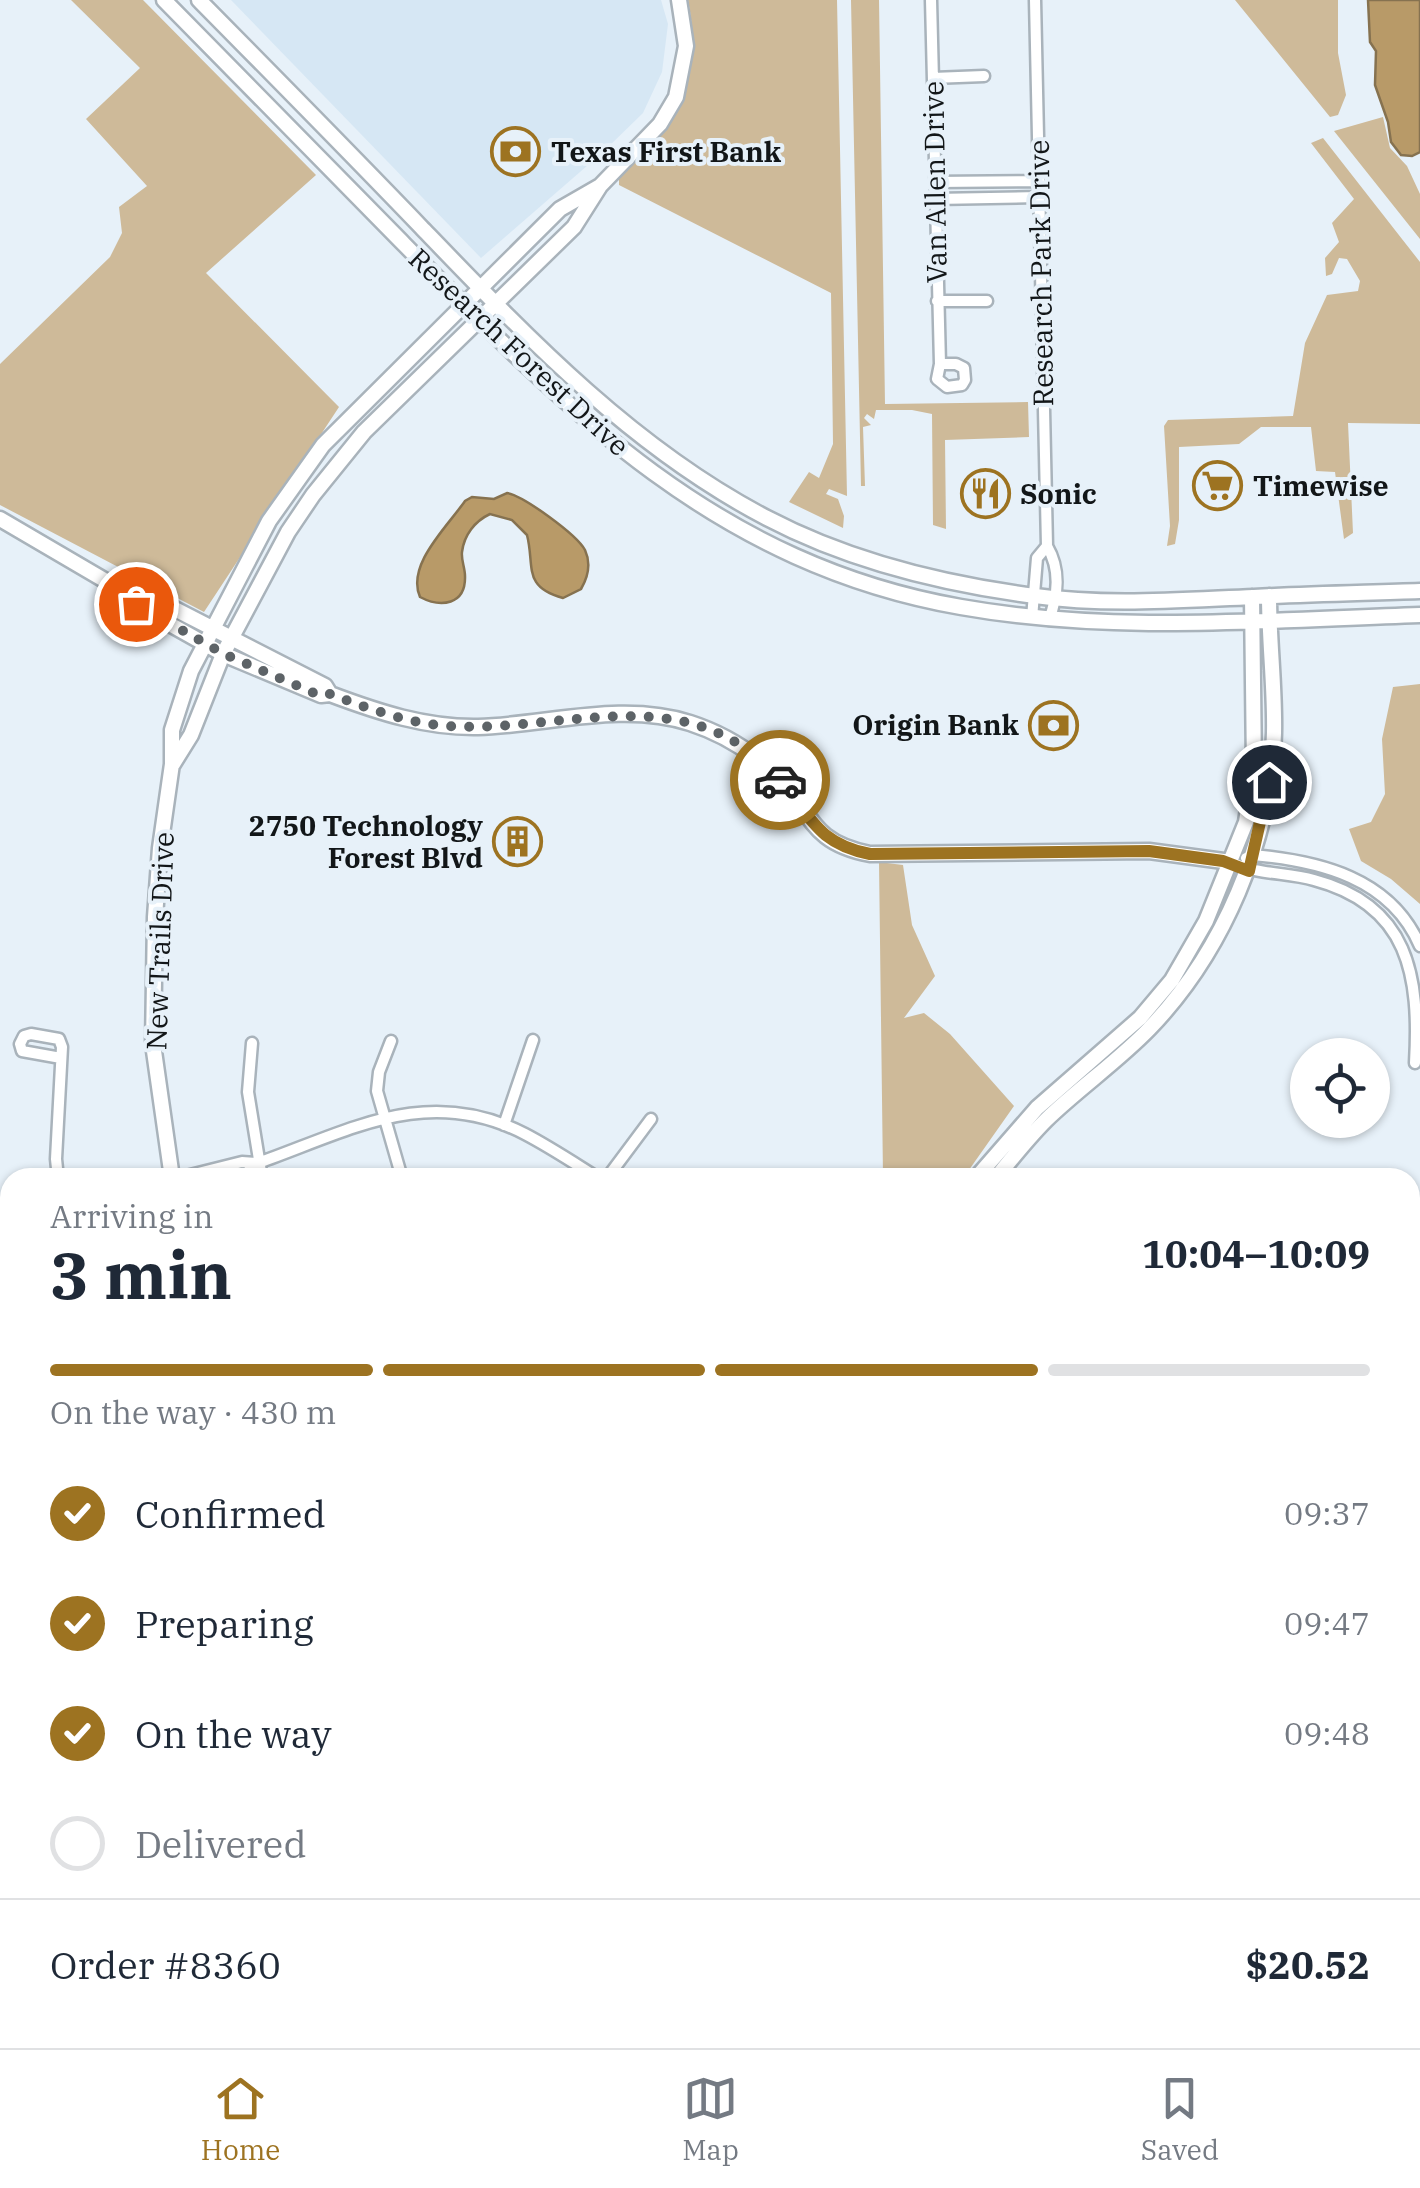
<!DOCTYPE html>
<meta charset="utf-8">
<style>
body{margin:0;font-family:"IBM Plex Serif",serif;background:#f6f6f7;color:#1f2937;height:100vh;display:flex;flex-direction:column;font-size:38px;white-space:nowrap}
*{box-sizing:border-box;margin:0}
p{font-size:32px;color:#747a83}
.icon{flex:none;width:55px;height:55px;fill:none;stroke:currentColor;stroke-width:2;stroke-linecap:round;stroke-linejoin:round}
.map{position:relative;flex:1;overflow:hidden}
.panel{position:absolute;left:0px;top:1168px;width:1420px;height:882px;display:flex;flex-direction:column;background:#fff;border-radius:30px 30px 0 0;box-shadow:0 2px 8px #0004}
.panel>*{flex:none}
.buttons{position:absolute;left:1290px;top:1038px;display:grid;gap:20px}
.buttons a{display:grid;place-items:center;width:100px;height:100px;border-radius:50%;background:#fff;box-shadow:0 2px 8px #0004;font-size:50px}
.pin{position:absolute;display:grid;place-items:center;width:85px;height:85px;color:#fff;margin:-42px;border:5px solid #fff;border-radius:50%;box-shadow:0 2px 10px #0007}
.courier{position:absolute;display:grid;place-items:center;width:100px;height:100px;margin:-50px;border:8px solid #9d7321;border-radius:50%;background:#fff;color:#222;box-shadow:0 2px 12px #0007}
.head em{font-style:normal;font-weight:700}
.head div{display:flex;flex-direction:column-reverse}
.head{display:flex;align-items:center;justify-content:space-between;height:170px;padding:0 50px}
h1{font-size:65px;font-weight:700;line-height:75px}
.bar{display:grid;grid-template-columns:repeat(4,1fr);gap:15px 10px;align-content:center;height:120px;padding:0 50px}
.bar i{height:12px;border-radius:8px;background:#e0e1e3}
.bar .selected{background:#9d7321}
.bar p{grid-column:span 4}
.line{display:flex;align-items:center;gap:25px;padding:0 50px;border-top:2px solid #e0e1e3}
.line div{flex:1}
ol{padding:0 50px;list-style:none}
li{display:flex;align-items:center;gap:30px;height:110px}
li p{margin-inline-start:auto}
li .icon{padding:10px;border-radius:50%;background:#9d7321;color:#fff;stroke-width:4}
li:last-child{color:#747a83}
li i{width:55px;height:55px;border:5px solid #e0e1e3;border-radius:50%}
.dock{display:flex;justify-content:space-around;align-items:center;height:140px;border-top:2px solid #e0e1e3;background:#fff;font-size:28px;color:#747a83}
.dock a{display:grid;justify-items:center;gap:5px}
.dock .selected{color:#9d7321}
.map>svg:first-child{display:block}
.built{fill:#d6e7f4}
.green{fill:#ceba99}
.water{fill:#b89a68;stroke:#867250;stroke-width:2.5}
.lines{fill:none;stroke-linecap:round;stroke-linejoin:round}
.stream{stroke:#867250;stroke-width:2.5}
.street-casing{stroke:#a9b3bb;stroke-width:15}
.secondary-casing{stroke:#a9b3bb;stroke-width:19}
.street{stroke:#fff;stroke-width:10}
.secondary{stroke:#fff;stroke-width:14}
.done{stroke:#5d6367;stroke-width:10;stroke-dasharray:0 18}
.route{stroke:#9d7321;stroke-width:12}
.labels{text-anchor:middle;stroke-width:8;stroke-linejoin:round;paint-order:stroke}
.poi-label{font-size:28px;font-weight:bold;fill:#121618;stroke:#e7f1f9;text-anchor:start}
.street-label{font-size:28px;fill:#121618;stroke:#e7f1f9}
</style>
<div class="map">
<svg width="1420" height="2048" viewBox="0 0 1420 2048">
<rect width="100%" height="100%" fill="#e7f1f9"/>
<path class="built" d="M231 0H661L668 24 662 72 643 113 603 152 481 258Z"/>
<path class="green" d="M71 0H143L316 175 206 273 339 407 204 612 0 505V364L110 257 122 233 119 207 147 186 86 119 140 68Z
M688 0H837L847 496 829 489 826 494 838 499 844 516 843 528 789 502 809 472 819 478 833 444 831 293 619 185V176C673 121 704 81 688 0Z
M851 0H879L885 404 1028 402 1029 437 945 440 946 529 933 525 932 414 912 410H876L874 419 867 414 864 418 871 425 863 427 865 486H861Z
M1235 0H1338V53L1346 95 1338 115 1330 117Z
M1383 117 1390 148 1407 166 1420 194V239L1334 131Z
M1323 138 1420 262V424L1348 423 1353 533 1344 539 1335 472 1316 471 1311 427H1261L1239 444 1179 447V520L1175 544 1167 546 1170 526 1164 426 1168 420 1293 416 1305 343 1327 295 1358 291 1360 281 1347 259 1339 258 1332 274 1326 276 1325 258 1339 242 1332 223 1354 199 1311 143Z
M1420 684V904L1391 879 1361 861 1349 829 1371 822 1385 794 1382 739 1393 687Z
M879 862 903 865 912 925 935 976 904 1018 924 1013 950 1034 1014 1106 964 1177H883Z"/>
<path class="water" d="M1368 0H1420V152L1412 156 1401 155 1391 142 1388 122 1375 85 1376 51 1370 42Z
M507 493C524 496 577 535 585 550 591 563 588 577 581 589L563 598C522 587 535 566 527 535L512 520 490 514C475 521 464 535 462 552 461 560 465 568 465 576 466 605 441 608 420 597 406 565 447 527 465 501L472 497 494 499Z
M1420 1237V1543L1410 1550V1242Z
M1410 1965 1420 1966V2048H931L925 2040H1410Z
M650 2040H746L752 2048H656Z"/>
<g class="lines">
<path class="stream" d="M0 1477 10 1495
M194 2048 196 2040"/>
<defs>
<path id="street" d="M931 0 940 364 937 379 947 387 962 385 965 380 964 368 956 364H940
M1035 0 1047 546C1061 570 1058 595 1049 620
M933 78 984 76
M935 182 1038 181
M935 199 1038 197
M937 301H987
M1032 618 1037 558 1047 546
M1246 858 1253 855C1320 861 1391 878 1420 946
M1231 862C1258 875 1286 872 1314 880 1409 905 1420 976 1415 1063
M391 1041 379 1072 377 1091 402 1178
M252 1043 248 1092 262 1178
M504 1125 533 1040
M58 1178 56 1159 62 1047 59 1039 31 1034 24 1036 20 1044 22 1051 61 1058
M178 1178 242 1162 257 1163
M233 1178 246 1173 258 1163C351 1130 428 1084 525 1134 550 1147 574 1163 598 1178
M607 1178 651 1119
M0 1214 10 1220
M0 1238 10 1245
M562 2040 563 2048
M1 2048 10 2029"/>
<path id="secondary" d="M164 0C242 79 320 158 397 237 564 407 715 564 961 607 1113 634 1267 620 1420 615
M199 0C273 75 348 151 421 227 526 336 632 448 767 518 849 561 943 584 1035 596 1107 606 1180 600 1254 597 1309 594 1365 593 1420 591
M0 519 123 591 150 613 223 654 321 695 330 694
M123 591 141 594 165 604 325 686 330 694C378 712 426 728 478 727 547 725 622 701 690 723 721 733 751 751 775 774 813 812 808 842 870 854L1149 851 1231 862
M173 764 191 735 223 654 288 532 313 495 364 432 574 227 600 186 660 124 676 97 686 46 679 0
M172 1178 153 1044 155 917 160 848 172 764V730L191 671 269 521 323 445 560 209 600 186
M976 1178 1037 1108 1140 1018 1172 980 1206 921 1246 822 1254 769 1252 597
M996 1178C1012 1158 1028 1138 1046 1120 1079 1088 1117 1062 1149 1029 1223 952 1271 840 1274 733 1275 688 1269 642 1269 596
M1410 1734 1420 1737
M1410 1764 1420 1767
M0 1888 10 1889
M0 1912 10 1913"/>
</defs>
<use href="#street" class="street-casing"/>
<use href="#secondary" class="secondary-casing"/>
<use href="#street" class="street"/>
<use href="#secondary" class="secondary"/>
</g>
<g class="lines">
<path class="done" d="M136 604 224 654 321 696 330 694C367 708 407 723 447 726 564 734 688 674 780 780"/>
<path class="route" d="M780 780C811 817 818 844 870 854L1149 851 1223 861 1249 871 1269 782"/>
</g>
<defs>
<symbol id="bank-ring" viewBox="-11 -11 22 22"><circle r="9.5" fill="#e7f1f9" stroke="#9d7321" stroke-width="1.5"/><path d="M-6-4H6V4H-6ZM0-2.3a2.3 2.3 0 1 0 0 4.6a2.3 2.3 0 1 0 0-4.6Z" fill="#9d7321"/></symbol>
<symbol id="supermarket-ring" viewBox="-11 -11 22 22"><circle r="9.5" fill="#e7f1f9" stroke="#9d7321" stroke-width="1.5"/><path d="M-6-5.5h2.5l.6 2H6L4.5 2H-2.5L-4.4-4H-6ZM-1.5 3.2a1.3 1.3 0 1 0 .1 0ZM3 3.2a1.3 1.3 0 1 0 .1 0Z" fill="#9d7321"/></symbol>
<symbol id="restaurant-ring" viewBox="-11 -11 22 22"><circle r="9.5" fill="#e7f1f9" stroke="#9d7321" stroke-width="1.5"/><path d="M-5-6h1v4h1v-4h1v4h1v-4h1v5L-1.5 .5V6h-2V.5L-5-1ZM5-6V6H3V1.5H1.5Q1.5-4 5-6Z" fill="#9d7321"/></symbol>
<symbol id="building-ring" viewBox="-11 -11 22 22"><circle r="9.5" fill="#e7f1f9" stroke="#9d7321" stroke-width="1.5"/><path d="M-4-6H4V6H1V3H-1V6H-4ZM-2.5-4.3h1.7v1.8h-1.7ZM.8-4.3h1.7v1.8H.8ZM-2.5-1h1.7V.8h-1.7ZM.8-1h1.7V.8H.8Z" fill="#9d7321"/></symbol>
</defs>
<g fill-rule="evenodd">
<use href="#bank-ring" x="488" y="124" width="55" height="55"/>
<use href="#supermarket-ring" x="1190" y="458" width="55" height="55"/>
<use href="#restaurant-ring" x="958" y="466" width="55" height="55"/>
<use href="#bank-ring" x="1026" y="698" width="55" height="55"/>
<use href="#building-ring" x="490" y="814" width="55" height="55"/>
</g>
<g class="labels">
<g class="poi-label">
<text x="551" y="162">Texas First Bank</text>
<text x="1253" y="496">Timewise</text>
<text x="1020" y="504">Sonic</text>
<text x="1019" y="735" text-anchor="end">Origin Bank</text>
<text x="483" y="836" text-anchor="end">2750 Technology<tspan x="483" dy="32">Forest Blvd</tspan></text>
</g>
<g class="street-label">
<text transform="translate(935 182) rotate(-91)" y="10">Van Allen Drive</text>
<text transform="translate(1041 273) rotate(-91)" y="10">Research Park Drive</text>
<text transform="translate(519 352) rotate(43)" y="10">Research Forest Drive</text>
<text transform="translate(160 941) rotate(-88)" y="10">New Trails Drive</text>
</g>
</g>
</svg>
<div class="buttons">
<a><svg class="icon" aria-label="locate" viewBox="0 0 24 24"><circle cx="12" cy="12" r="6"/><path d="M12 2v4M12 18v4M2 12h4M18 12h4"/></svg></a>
</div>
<div class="pin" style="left:136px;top:604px;background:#ea580c"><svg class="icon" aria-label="bag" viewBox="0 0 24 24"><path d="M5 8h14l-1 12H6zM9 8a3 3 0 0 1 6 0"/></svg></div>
<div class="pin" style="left:1269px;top:782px;background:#1f2937"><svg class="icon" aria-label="home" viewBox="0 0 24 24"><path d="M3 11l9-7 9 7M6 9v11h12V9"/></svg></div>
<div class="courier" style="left:780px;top:780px"><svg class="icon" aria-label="car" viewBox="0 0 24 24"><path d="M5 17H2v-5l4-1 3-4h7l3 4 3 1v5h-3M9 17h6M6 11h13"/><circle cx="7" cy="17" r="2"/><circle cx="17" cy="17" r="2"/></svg></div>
<section class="panel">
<div class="head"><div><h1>3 min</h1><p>Arriving in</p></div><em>10:04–10:09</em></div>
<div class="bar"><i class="selected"></i><i class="selected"></i><i class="selected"></i><i></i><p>On the way · 430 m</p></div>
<ol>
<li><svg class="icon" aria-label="check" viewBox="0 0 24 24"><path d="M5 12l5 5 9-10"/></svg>Confirmed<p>09:37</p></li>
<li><svg class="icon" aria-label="check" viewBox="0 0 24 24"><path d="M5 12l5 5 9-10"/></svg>Preparing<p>09:47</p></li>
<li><svg class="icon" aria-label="check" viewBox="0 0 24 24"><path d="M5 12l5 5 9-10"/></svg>On the way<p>09:48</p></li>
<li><i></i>Delivered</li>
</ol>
<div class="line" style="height:130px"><div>Order #8360</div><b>$20.52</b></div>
</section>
</div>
<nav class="dock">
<a class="selected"><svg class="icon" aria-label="home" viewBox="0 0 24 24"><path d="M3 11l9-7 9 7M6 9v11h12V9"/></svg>Home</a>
<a><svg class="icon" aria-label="map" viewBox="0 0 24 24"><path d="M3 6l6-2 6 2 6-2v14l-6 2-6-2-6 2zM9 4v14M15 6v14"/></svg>Map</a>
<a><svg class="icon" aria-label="saved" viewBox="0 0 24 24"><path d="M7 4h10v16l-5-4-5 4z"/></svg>Saved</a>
</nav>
